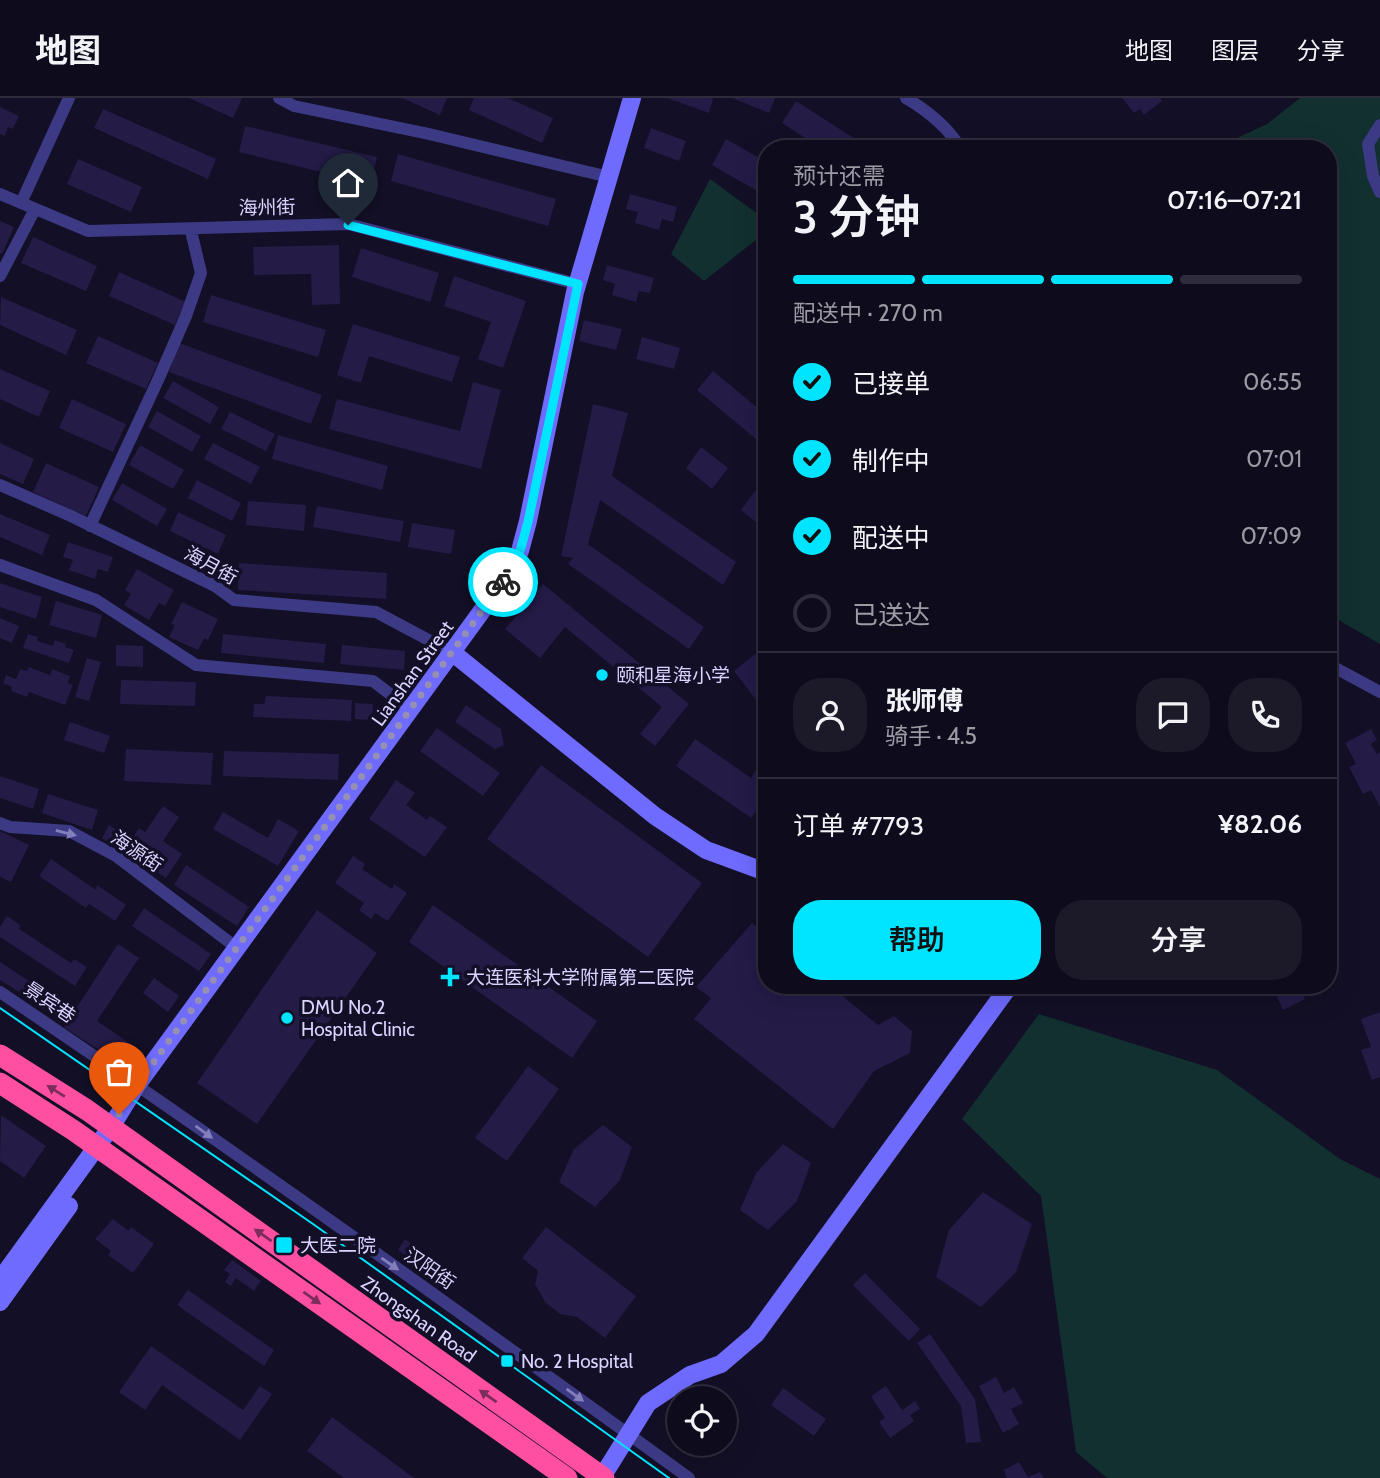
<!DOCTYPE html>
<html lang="zh">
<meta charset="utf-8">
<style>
body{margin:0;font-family:Cabin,"Noto Sans SC",sans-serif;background:#1c1929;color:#f1f3f6;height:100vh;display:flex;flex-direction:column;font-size:26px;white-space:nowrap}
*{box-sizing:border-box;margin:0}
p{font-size:23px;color:#9b9ba3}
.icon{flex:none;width:38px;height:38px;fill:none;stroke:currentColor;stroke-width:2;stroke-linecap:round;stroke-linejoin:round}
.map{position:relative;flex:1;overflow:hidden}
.details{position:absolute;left:758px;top:42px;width:579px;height:854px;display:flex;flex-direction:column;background:#0e0b1c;border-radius:28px;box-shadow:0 7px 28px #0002,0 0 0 2px #2e2b3b}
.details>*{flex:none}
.buttons{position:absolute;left:667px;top:1288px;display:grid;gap:14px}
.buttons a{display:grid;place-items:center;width:70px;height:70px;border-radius:50%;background:#0e0b1c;box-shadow:0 7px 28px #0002,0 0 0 2px #2e2b3b;font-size:35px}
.pin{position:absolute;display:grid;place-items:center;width:60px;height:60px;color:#fff;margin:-72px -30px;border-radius:50% 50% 50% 0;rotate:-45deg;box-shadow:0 0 7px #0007}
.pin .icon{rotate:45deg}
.courier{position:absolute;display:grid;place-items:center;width:70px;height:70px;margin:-35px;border:5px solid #00e5ff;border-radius:50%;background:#fff;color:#222;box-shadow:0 2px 9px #0007}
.summary em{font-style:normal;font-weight:600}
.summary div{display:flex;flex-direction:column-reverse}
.summary{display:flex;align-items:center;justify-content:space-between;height:119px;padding:0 35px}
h1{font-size:46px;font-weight:600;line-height:52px}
.bar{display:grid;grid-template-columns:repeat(4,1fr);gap:10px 7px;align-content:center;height:84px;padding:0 35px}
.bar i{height:9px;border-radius:5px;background:#2e2b3b}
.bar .current{background:#00e5ff}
.bar p{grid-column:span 4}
.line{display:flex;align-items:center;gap:18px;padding:0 35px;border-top:2px solid #2e2b3b}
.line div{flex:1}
.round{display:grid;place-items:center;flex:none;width:74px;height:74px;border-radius:28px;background:#1c1929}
ol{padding:0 35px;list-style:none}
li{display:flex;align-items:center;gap:21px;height:77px}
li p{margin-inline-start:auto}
li .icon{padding:7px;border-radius:50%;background:#00e5ff;color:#111;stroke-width:4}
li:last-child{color:#9b9ba3}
li i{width:38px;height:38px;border:4px solid #2e2b3b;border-radius:50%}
.button{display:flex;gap:14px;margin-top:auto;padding:14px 35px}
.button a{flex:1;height:80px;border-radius:28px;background:#00e5ff;color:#111;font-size:28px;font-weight:600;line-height:80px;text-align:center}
.button a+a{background:#1c1929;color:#f1f3f6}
header{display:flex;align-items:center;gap:42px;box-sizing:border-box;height:98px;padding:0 35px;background:#0e0b1c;border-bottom:2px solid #2e2b3b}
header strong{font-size:33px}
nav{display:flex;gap:38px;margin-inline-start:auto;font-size:24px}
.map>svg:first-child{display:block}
.green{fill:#12302f}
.building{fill:#241b47}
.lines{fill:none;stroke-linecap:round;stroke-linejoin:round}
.street{stroke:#3d3a85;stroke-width:12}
.secondary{stroke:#6f6bff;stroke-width:18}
.highway{stroke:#ff4fa3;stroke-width:21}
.tram{stroke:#00e5ff;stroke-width:2}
.oneway{fill:#837fbc}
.oneway2{fill:#7d2c5e}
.done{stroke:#948fb3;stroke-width:7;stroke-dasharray:0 12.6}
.route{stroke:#00e5ff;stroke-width:9}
.poi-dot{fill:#00e5ff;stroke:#130f26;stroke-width:2.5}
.labels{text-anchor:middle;stroke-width:7;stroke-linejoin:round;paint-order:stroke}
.street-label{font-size:19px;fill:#d9d4ff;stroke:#130f26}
.poi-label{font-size:19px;fill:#d9d4ff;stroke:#130f26;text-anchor:start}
</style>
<header>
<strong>地图</strong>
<nav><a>地图</a><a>图层</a><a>分享</a></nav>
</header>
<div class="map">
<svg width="1380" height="1380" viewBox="0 0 1380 1380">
<rect width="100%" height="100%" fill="#130f26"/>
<path class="green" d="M1300 0H1380V546L1328 516V51H1214L1267 26Z
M710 81 766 122V134L704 183 671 156Z
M1039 916 1217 972 1340 1061 1380 1081V1380H1107L1076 1354 1041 1098 962 1021Z"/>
<path class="building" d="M189 0H242L233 20Z
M402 0H447L440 17Z
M474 0H508L553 20 542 45 469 12Z
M667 0H713L709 15Z
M732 0H775L769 15Z
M1122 0H1160L1162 3 1144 17 1140 11 1134 15Z
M796 3 871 51H822L782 25Z
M0 9 19 18 13 31 8 29 5 38 0 36Z
M103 11 216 61 208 81 94 30Z
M245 28 377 59 371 86 239 54Z
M651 30 686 43 679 63 644 50Z
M726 41 766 64V98L712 67Z
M398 56 556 101 548 128 391 83Z
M78 61 142 89 131 114 67 86Z
M630 96 677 109 673 124 662 121 659 132 635 125 638 114 626 111Z
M0 123 14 129 2 156 0 155Z
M33 139 97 168 86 193 21 165Z
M339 147 340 206 312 207 311 176 254 177 253 149Z
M361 150 439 175 430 204 352 179Z
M607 167 654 180 650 195 639 193 636 204 612 197 615 186 603 182Z
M119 174 186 204 175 227 109 198Z
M454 178 526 203 503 270 478 261 491 224 444 208Z
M211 197 326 232 318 259 203 224Z
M1 199 77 232 66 257 0 227Z
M584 222 622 231 616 252 579 243Z
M353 226 460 259 452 284 369 258 361 285 337 277Z
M98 238 158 265 146 291 86 265Z
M642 239 680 250 674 271 636 261Z
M179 245 322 297 311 326 169 274Z
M0 271 50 293 39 319 0 301Z
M713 273 766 317V340L762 346 697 292Z
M173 283 219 309 210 326 163 300Z
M473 284 501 292 481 371 329 331 337 301 460 333Z
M72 301 126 326 113 354 59 330Z
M593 306 628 315 612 378 736 464 723 487 600 402 588 446 704 529 689 551 568 466 573 460 561 458Z
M157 313 201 338 192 354 148 329Z
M230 314 275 336 266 353 221 331Z
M278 337 388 368 382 392 272 361Z
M0 345 34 361 23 386 0 376Z
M213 345 260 369 251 386 204 361Z
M140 347 184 372 173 391 129 367Z
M701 349 728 370 712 391 686 370Z
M46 365 99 389 86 418 33 394Z
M197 382 241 405 232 423 188 400Z
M122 385 167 411 157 428 112 402Z
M755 393 766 402V432L741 412Z
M248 403 306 407 304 433 246 427Z
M317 408 404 423 400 444 313 429Z
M178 414 226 437 218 456 170 433Z
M0 416 50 437 42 457 0 439Z
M412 425 455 432 451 456 408 449Z
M68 444 113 459 108 474 98 471 95 481 69 472 73 462 63 459Z
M239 465 387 475 386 501 238 492Z
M137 471 174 492 165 508 159 505 149 522 124 507 131 496 125 492Z
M0 485 42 499 36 521 0 509Z
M543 486 689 606 655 648 640 636 662 609 565 529 540 560 505 531Z
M56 503 102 517 96 540 49 527Z
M182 504 218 521 208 542 204 540 198 552 169 539 175 527 171 526Z
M0 520 19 528 12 545 0 540Z
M28 536 38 539 37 543 53 548 55 542 66 546 65 549 74 552 69 565 23 550Z
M223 536 326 546 324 565 221 555Z
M116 547 143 548V569L116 568Z
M342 547 405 553 404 572 340 566Z
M755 556 766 571V608L763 611 734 573Z
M87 560 101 564 89 603 75 599Z
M29 569 50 577 52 571 70 578 68 585 73 587 65 607 29 594 27 599 11 593 12 589 3 585 6 577 16 581 20 571 27 573Z
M121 582 196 584 195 608 120 606Z
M266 598 352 602 351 623 253 619 254 606H264Z
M355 605 373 606 372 622 355 621Z
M466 607 501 631 504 647 495 651 455 624Z
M70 624 110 638 104 655 64 642Z
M437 630 500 675 483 698 420 653Z
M1371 631 1377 642 1371 646 1377 656 1380 654V709L1371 692 1363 696 1349 669 1356 666 1345 645Z
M695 641 751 680 756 672 766 679V684L762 690 766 693V698L751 720 676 668Z
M126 651 213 655 211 687 124 683Z
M224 653 339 656 338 682 223 678Z
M541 667 702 785 648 859 487 741Z
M0 678 39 691 33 711 0 700Z
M396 682 415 695 406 707 427 722 430 718 447 729 425 759 369 721Z
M48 696 98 712 92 732 42 715Z
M163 708 179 719 163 743 182 756 166 780 125 752 139 730 145 734Z
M223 714 268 740 278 721 299 733 278 768 213 731Z
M109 727 126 738 118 751 102 740Z
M0 733 29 747 11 784 0 779Z
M353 758 365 766 362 771 392 791 394 786 407 795 388 823 375 815 371 821 359 812 364 805 335 785Z
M51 761 96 792 97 787 126 807 115 823 89 806 86 810 39 778Z
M186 767 249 809 237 828 174 787Z
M433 807 597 923 572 960 409 844Z
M144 810 211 856 199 873 132 828Z
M317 812 377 855 257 1026 197 985Z
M7 818 20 827 19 831 71 865 74 861 87 869 75 888 0 839V829Z
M752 825 766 837V887H829L878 927 894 918 912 933 910 955 874 973 833 1031 694 921 711 900 696 889Z
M118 846 139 860 97 923 144 955 132 974 64 929Z
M0 864 53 899 55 896 62 901 53 915 0 882Z
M154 880 179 898 168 914 143 895Z
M1258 887H1291L1294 894 1300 891 1305 901 1283 912 1274 892 1263 898Z
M1380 914V979L1372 982 1361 952 1371 949 1361 921Z
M528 968 559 991 507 1063 475 1040Z
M1 1017 46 1048 24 1080 0 1063Z
M603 1027 632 1049 620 1082 595 1109 559 1084 574 1051Z
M783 1046 811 1065 797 1103 768 1132 740 1112 756 1075Z
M983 1094 1032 1126 1016 1174 981 1209 936 1179 949 1132Z
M113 1121 129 1133 131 1129 154 1146 133 1175 108 1157 111 1153 95 1141Z
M546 1129 636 1198 605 1240 577 1219 560 1216 545 1204 535 1186 538 1173 522 1160Z
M405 1141 439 1166 432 1177 398 1152Z
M232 1162 261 1183 254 1193 236 1180 231 1188 225 1184 230 1176 224 1172Z
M865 1175 920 1231 909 1243 853 1187Z
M188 1192 274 1252 264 1268 177 1207Z
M930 1236 975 1301 981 1344 966 1345 961 1308 917 1245Z
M151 1248 243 1312 260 1288 272 1296 240 1342 162 1287 145 1312 119 1294Z
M996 1279 1004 1295 1014 1289 1023 1305 1011 1311 1019 1326 1003 1335 979 1288Z
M886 1288 902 1312 915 1303 920 1311 910 1317 914 1323 890 1340 879 1324 885 1320 871 1298Z
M783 1290 826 1321 814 1338 771 1307Z
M332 1319 414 1380H344L307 1353Z
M1019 1364 1028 1379 1040 1374 1044 1380H1007L1004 1372Z"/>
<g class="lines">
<path class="street" d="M279 0 294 8 429 36 609 79
M906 0C928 13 948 29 961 51
M1380 27 1368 46 1373 78 1380 94
M0 96 88 133 348 126 577 186
M21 105 69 0
M0 178 35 111
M0 387 71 418 215 488 234 502 376 514 453 555
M90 428 158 282 186 218 201 175 191 133
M0 467 96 502 196 567 373 583 411 612
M1328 566 1380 594
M0 725 10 729 69 733 116 758 237 850
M0 894C233 1051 461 1215 689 1380"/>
<path class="secondary" d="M453 555 655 718 706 752 766 774
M0 1182 111 1029 137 987 508 477 520 453 528 423 575 194 632 0
M0 1204 69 1108
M602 1379 648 1305 690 1277 721 1266 756 1236 1010 887"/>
<path class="highway" d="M0 957 87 1012 604 1380
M0 985 73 1032 567 1380"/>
<path class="tram" d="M0 910 313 1126 669 1380"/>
</g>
<defs><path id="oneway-solid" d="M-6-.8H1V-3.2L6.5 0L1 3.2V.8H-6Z" transform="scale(1.75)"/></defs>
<g class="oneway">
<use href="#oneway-solid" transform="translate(66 735) rotate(14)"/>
<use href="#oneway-solid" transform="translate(204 1034) rotate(36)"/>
<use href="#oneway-solid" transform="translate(390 1166) rotate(35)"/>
<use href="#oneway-solid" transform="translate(575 1297) rotate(36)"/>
</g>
<g class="oneway2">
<use href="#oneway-solid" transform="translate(56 993) rotate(-148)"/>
<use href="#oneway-solid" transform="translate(263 1137) rotate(-145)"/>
<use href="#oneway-solid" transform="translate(312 1200) rotate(35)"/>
<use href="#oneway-solid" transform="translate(488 1298) rotate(-145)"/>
</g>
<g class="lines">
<path class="done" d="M119 1016 137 987 503 484"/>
<path class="route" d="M348 127 578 186 528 424 520 453 503 484"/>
</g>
<g class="poi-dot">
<circle cx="602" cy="577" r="7"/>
<path d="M446.5 868.5h7v7h7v7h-7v7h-7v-7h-7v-7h7z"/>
<circle cx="287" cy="920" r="7"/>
<rect x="275" y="1138" width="18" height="18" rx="3.5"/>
<rect x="500" y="1256" width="14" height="14" rx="3.5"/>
</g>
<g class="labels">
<g class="street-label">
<text transform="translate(267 109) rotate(-1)" y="7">海州街</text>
<text transform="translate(211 467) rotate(29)" y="7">海月街</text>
<text transform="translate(412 575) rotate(-54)" y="7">Lianshan Street</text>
<text transform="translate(137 753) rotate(34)" y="7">海源街</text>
<text transform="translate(50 904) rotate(34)" y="7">景宾巷</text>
<text transform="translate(430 1170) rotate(35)" y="7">汉阳街</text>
<text transform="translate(419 1221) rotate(35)" y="7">Zhongshan Road</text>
</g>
<g class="poi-label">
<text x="616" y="584">颐和星海小学</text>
<text x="466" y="886">大连医科大学附属第二医院</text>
<text x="301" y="916">DMU No.2<tspan x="301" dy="22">Hospital Clinic</tspan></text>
<text x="300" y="1154">大医二院</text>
<text x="521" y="1270">No. 2 Hospital</text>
</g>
</g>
</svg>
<div class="buttons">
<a><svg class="icon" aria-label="locate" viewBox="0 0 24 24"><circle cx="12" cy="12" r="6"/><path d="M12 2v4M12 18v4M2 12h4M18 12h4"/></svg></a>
</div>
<div class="pin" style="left:119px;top:1016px;background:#ea580c"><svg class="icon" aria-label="bag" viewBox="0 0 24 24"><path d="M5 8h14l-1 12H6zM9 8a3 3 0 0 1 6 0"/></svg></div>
<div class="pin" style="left:348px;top:127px;background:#1f2937"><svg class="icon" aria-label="home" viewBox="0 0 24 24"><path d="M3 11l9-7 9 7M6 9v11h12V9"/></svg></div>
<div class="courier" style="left:503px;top:484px"><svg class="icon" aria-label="bike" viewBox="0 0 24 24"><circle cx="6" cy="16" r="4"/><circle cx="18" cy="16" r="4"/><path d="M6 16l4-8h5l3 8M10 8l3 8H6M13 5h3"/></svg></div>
<section class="details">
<div class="summary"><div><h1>3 分钟</h1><p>预计还需</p></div><em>07:16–07:21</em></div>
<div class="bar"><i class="current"></i><i class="current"></i><i class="current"></i><i></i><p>配送中 · 270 m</p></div>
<ol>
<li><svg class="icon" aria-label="check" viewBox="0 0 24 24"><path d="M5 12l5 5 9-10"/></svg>已接单<p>06:55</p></li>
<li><svg class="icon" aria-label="check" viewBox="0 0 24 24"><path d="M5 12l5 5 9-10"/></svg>制作中<p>07:01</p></li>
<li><svg class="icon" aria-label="check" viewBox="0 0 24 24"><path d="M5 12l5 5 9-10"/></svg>配送中<p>07:09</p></li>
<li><i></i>已送达</li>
</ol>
<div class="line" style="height:126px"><a class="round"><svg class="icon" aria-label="person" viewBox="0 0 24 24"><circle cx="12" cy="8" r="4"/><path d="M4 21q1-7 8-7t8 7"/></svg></a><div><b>张师傅</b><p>骑手 · 4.5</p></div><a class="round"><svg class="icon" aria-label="chat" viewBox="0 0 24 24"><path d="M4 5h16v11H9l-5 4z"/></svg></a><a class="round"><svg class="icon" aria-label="phone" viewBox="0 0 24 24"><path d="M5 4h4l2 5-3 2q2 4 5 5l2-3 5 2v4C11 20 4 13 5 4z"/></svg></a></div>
<div class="line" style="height:91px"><div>订单 #7793</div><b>¥82.06</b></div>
<div class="button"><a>帮助</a><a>分享</a></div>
</section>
</div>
